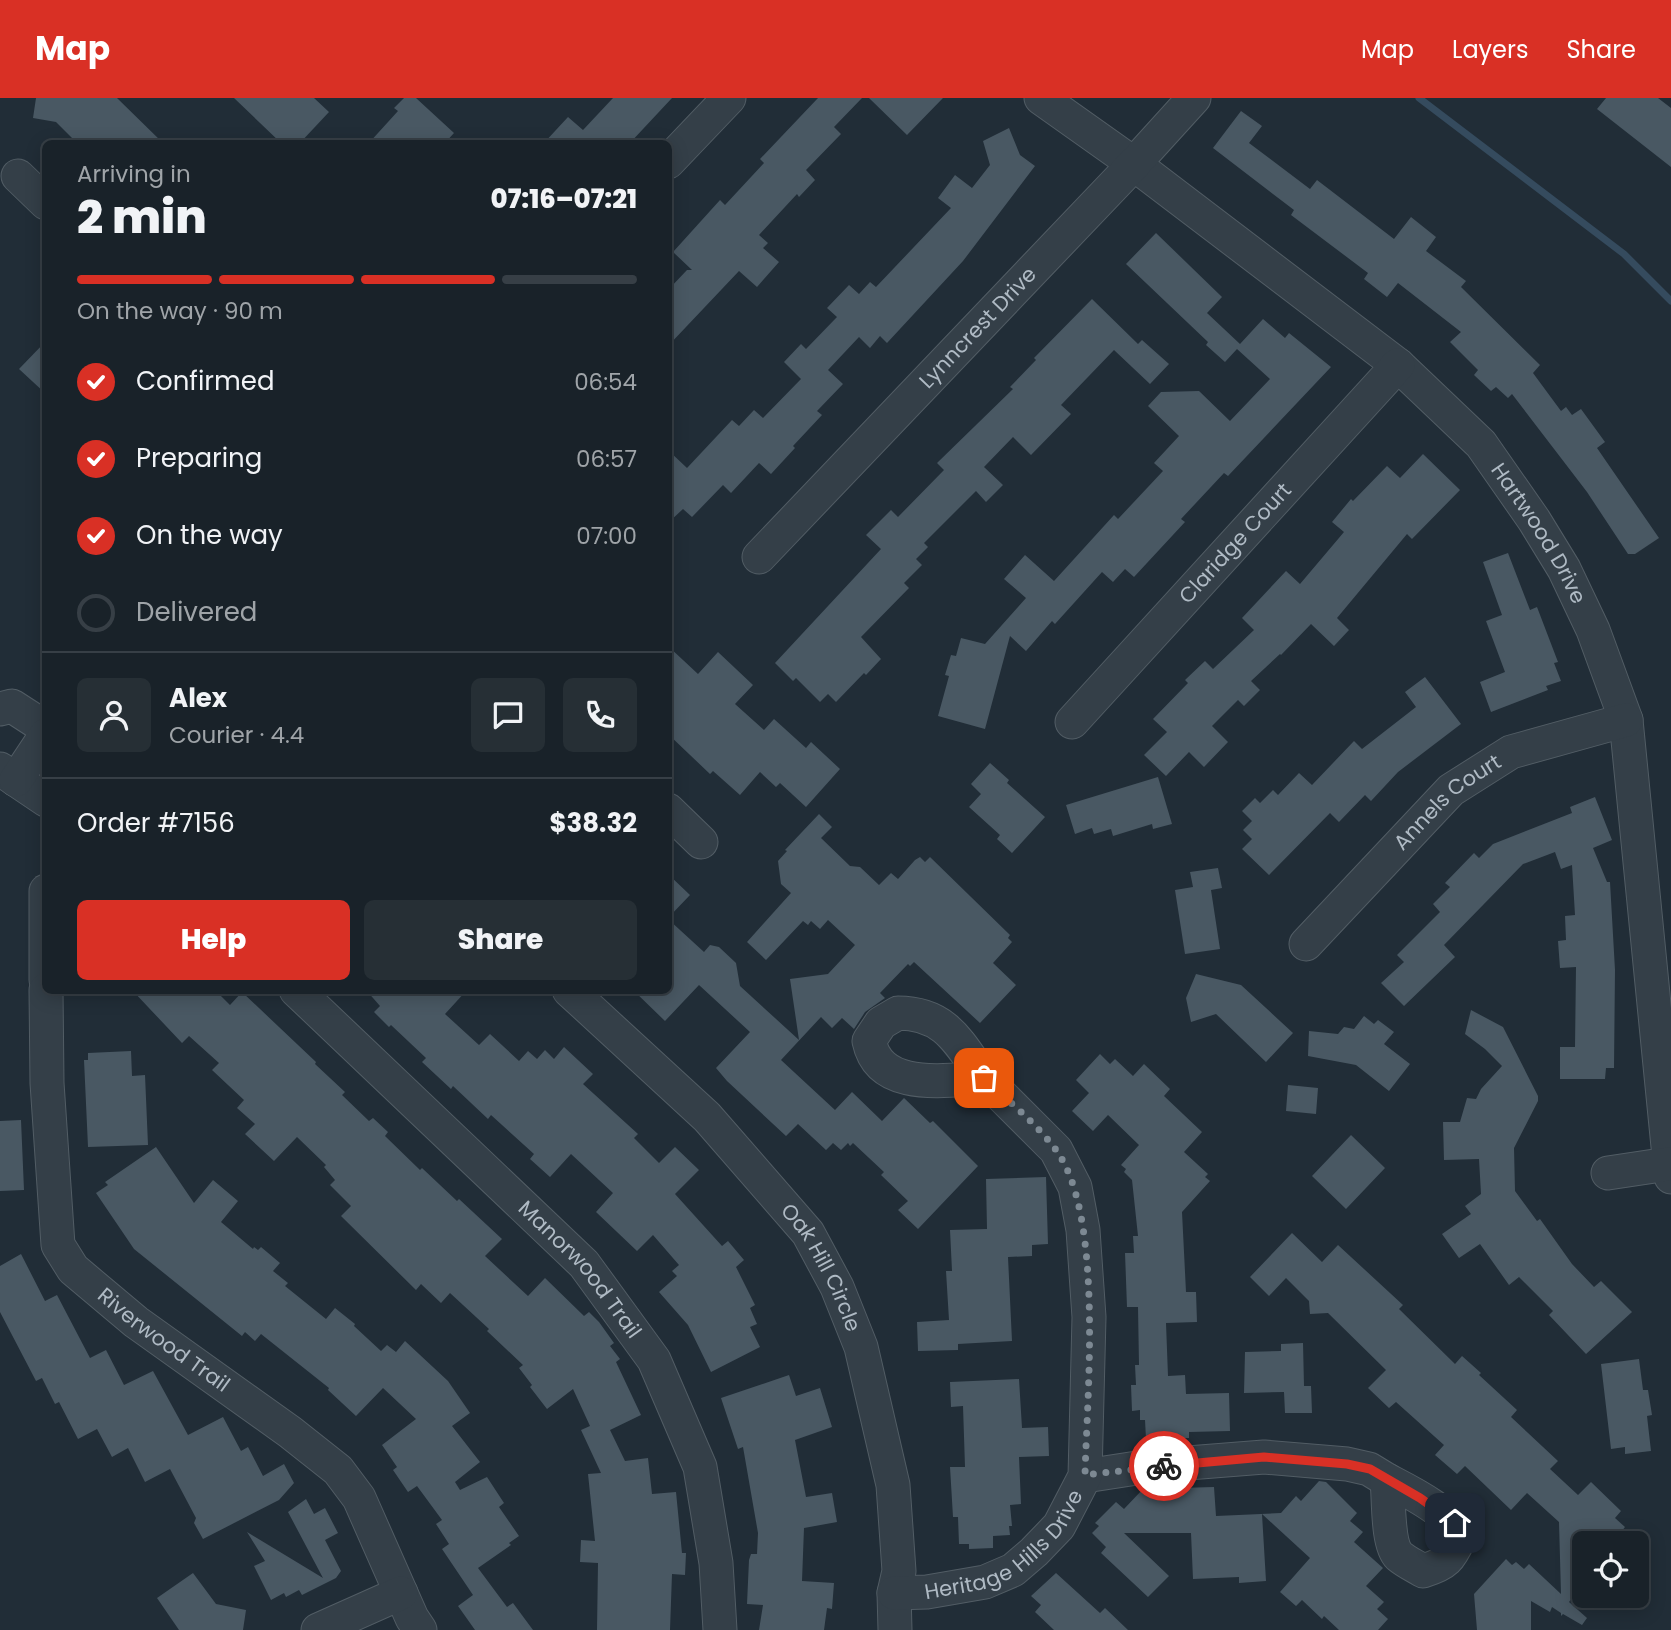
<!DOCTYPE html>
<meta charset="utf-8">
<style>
body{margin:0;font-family:Poppins,sans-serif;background:#262f35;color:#f1f3f6;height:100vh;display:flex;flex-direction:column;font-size:26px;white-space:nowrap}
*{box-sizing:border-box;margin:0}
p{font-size:23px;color:#9fa4a8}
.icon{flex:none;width:38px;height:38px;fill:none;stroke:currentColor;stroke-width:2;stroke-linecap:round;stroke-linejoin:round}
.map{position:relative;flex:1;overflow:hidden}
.panel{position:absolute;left:42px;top:42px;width:630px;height:854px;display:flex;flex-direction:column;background:#192229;border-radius:10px;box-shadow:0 4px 18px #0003,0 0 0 2px #373f46}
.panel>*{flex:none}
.controls{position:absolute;left:1572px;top:1433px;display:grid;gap:14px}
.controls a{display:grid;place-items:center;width:77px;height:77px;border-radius:10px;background:#192229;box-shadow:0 4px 18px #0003,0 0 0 2px #373f46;font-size:35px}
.pin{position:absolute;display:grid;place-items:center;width:60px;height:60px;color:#fff;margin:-30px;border-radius:14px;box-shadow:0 4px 10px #0006}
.courier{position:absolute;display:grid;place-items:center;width:70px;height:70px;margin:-35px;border:5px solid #d93025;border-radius:50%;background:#fff;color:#222;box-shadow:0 2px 9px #0007}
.overview em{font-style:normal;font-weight:800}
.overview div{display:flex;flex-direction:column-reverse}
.overview{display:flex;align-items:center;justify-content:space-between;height:119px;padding:0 35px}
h1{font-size:46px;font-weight:800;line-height:52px}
.bar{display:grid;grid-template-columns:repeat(4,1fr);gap:10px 7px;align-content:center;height:84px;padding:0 35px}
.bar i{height:9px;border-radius:5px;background:#373f46}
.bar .current{background:#d93025}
.bar p{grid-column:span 4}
.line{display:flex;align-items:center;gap:18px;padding:0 35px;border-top:2px solid #373f46}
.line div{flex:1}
.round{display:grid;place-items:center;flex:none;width:74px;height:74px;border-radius:10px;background:#262f35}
ol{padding:0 35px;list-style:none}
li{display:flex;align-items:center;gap:21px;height:77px}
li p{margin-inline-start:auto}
li .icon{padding:7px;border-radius:50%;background:#d93025;color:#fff;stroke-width:4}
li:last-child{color:#9fa4a8}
li i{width:38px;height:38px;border:4px solid #373f46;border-radius:50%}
.cta{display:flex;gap:14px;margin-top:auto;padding:14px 35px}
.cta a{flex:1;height:80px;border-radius:10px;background:#d93025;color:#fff;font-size:28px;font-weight:800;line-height:80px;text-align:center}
.cta a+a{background:#262f35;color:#f1f3f6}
header{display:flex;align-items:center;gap:42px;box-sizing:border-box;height:98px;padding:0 35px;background:#d93025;color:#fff}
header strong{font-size:33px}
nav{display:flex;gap:38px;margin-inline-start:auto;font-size:24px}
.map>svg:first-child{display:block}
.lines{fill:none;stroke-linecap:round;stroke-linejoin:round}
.stream{stroke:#354b5e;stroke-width:7}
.building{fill:#495863}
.minor-casing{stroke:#525d65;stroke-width:35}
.minor{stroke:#343f48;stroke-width:33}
.done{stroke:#7d8993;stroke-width:7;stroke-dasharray:0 12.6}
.route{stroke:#d93025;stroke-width:9}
.labels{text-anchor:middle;stroke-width:5;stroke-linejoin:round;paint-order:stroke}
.street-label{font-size:21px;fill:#afbac4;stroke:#1a242c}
</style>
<header>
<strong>Map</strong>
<nav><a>Map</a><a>Layers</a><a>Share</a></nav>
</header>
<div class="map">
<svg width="1671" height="1532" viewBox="0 0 1671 1532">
<rect width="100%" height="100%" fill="#212d37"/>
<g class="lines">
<path class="stream" d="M1419 0 1624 156 1671 203"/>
</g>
<path class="building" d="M36 0H117L164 46H78L56 24 33 20Z
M234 0H314L329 14 299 46H282Z
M404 0H416L454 35 444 46H368L398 13 394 10Z
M613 0H672L629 46H543L568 19 583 32Z
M818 0H862L834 29 841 36 806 72 815 82 799 99 797 96 759 137 768 145 763 150 779 164 757 189 739 173 668 248V192L687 172H692L673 154 720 102 725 107 764 65 760 61Z
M869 0H943L907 37Z
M1606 0H1658L1671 10V69L1597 11Z
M1241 13 1262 28 1249 45 1310 91 1317 82 1394 141 1411 119 1436 139 1426 153 1466 183 1461 189 1540 267 1533 275 1561 313 1566 309 1572 317 1581 311 1605 344 1597 350 1659 440 1635 456H1628L1587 394 1512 296 1508 300 1496 289 1491 293 1474 277 1478 272 1450 244 1461 234 1398 185 1387 199 1364 181 1368 175 1291 117 1294 112 1213 50Z
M1009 30 1020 57 1035 68 963 163 887 245 880 238 870 250 859 239 828 272 843 286 817 313 822 317 793 348 795 350 771 376 759 365 731 395 723 387 692 419 683 411 668 425V352L687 370 732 322 739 328 754 312 763 320 801 281 784 264 801 246 806 251 837 219 827 210 849 187 859 196 870 184 876 189 951 110 938 100 955 77 972 90 990 67 983 43Z
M1156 135 1222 199 1207 215 1240 246 1263 221 1285 240 1289 235 1331 269 1228 378 1224 375 1181 421 1185 424 1134 479 1125 471 1113 484 1102 474 1055 526 1052 523 1026 553 1010 538 985 631 938 618 949 578 945 577 951 557 956 558 961 540 985 546 1026 500 1004 481 1025 457 1054 483 1114 417 1118 421 1163 373 1154 365 1179 338 1148 308 1161 294 1199 293 1230 323 1270 281 1237 251 1225 264 1206 247 1208 244 1126 166Z
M1092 201 1138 246 1142 242 1169 266 1150 286 1114 252 1061 307 1071 316 1031 357 1013 339 984 369 1003 387 986 404 976 393 924 445 928 449 916 461 922 467 904 485 909 490 861 539 881 561 866 577 864 575 836 604 828 596 820 604 796 580 793 583 775 565 881 451 866 437 891 412 898 419 944 372 937 365 1013 291 1010 289 1036 262 1034 260Z
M46 243V296L19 271Z
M1423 356 1460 392 1412 441 1407 436 1337 520 1349 532 1334 548 1311 526 1281 557 1280 556 1251 583 1260 592 1244 608 1238 602 1212 628 1228 644 1204 669 1189 654 1166 678 1144 657 1167 634 1153 621 1188 585 1185 582 1205 563 1213 571 1254 532 1242 520 1286 473 1300 486 1344 434 1332 424 1351 401 1353 403 1387 368 1400 380Z
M1508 455 1530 512 1537 509 1558 564 1554 565 1561 583 1546 588 1548 592 1491 614 1480 584 1505 574 1486 523 1502 517 1483 464Z
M668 548 698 576 718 554 753 587 735 606 764 632 774 621 806 650 811 644 840 671 806 709 780 685 776 689 760 674 740 697 713 673 710 676 668 636Z
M1425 579 1461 626 1398 674 1371 703 1365 697 1339 724 1330 715 1269 777 1242 751 1252 741 1243 732 1252 723 1242 713 1255 700 1260 705 1273 692 1278 697 1299 675 1312 687 1354 643 1362 651 1416 609 1405 594Z
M990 665 1009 682 1007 685 1045 719 1012 755 997 741 1000 737 969 709 981 696 971 686Z
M1158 679 1172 726 1153 731 1152 726 1113 738 1111 731 1094 736 1092 730 1075 736 1066 707Z
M1595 699 1612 742 1593 750 1607 784H1610L1615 872 1614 970H1606L1605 981H1560V949H1575L1576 869 1560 870 1558 843 1566 842 1565 818 1575 817 1572 767 1561 771 1555 754 1523 766 1444 847 1455 859 1404 908 1381 885 1404 864 1397 857 1440 814 1433 806 1450 789 1445 785 1474 755 1479 760 1493 746 1572 715 1570 709Z
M819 716 832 729 821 740 850 768 860 769 879 787 891 775 898 781 915 762 920 759 925 764 930 759 1010 837 1008 840 1012 844 993 865 1016 887 980 925 914 864 910 868 908 866 880 895 885 900 865 914 854 931 842 920 832 930 821 919 781 962 835 1012 852 994 882 1023 904 1000 930 1025 933 1023 978 1068 918 1131 898 1112 908 1103 881 1077 884 1074 853 1045 850 1048 848 1045 841 1052 833 1045 826 1052 798 1026 786 1038 727 983 716 970 750 934 699 887 665 923 633 892H668V821L704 854 710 847 719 849 736 865 740 888 799 942 790 881 828 876 855 847 828 822 820 831 811 823 808 827 803 823 766 862 747 844 791 795 781 786 778 763 787 753 785 752Z
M1218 770 1222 790 1211 792 1220 851 1185 856 1175 792 1193 789 1190 774Z
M668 776 690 797 668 820Z
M1196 876 1241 887 1293 935 1266 964 1216 916 1191 924 1186 900Z
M132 892H215L230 907 242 894 316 964 315 966 345 994 342 997 369 1023 373 1020 388 1034 385 1038 420 1072 422 1070 457 1103 459 1101 502 1141 485 1158 528 1198 545 1180 584 1218 589 1214 599 1224 614 1245 610 1248 620 1261 616 1264 641 1317 610 1332 625 1363 648 1360 652 1396 676 1394 682 1455H686L685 1477 672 1476 670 1532H597L598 1465 580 1464 581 1442 595 1443 588 1376 601 1375 581 1332 590 1328 573 1291 547 1311 530 1289 532 1287 519 1270 523 1267 487 1233 489 1231 450 1195 441 1205 421 1186 416 1192 341 1118 351 1108 330 1087 335 1082 324 1069 326 1067 297 1039 274 1063 245 1036 255 1026 237 1010 244 1002 212 972 219 965 189 938 182 945Z
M366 892H467L445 916 479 947 490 936 519 963 528 953 537 961 545 952 554 961 564 949 593 976 583 986 638 1036 634 1040 659 1065 675 1049 699 1072 675 1096 722 1148 728 1143 744 1162 736 1169 755 1207 750 1210 757 1226 750 1229 760 1249 711 1274 688 1227 659 1194 677 1178 672 1173 679 1167 653 1137 637 1153 596 1114 613 1095 571 1056 550 1079 530 1061 534 1056 491 1017 488 1021 453 988 451 991 422 964 426 960 391 927 389 929 374 914 380 908Z
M1471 912 1503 929 1538 998V1003L1514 1050 1515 1093 1537 1123 1540 1121 1572 1166 1594 1189 1601 1183 1632 1214 1586 1256 1549 1217 1553 1213 1519 1179 1509 1187 1480 1146 1459 1160 1442 1136 1471 1116 1465 1108 1481 1096 1479 1061 1444 1062 1443 1024H1460L1467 1000 1476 1001 1481 991 1502 968 1485 951 1465 936Z
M1364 918 1374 926 1378 922 1394 934 1384 946 1410 966 1389 993 1356 967 1308 958 1309 933 1338 936 1344 929 1354 931Z
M131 953 132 978 145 977 148 1047 88 1049 84 962H88V955Z
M1100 956 1110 966 1115 961 1133 978 1144 966 1170 991 1164 998 1202 1034 1184 1054 1208 1076 1205 1079 1210 1083 1182 1114 1186 1194H1196L1197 1224 1166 1225 1168 1278 1185 1277 1186 1296 1229 1295 1230 1333 1189 1334V1340L1146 1341 1145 1322H1140V1312L1132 1313 1131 1287H1136L1135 1267H1139L1138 1209H1127L1125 1155H1134L1133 1138H1138L1132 1082 1124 1074 1126 1071 1121 1067 1139 1047 1108 1017 1093 1033 1072 1013 1089 995 1076 982Z
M1288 987 1318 990 1316 1016 1286 1013Z
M21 1022 24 1092 0 1093V1023Z
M1351 1037 1385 1070 1346 1111 1312 1078Z
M156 1049 194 1105 213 1082 238 1103 221 1124 253 1151 254 1149 258 1152 261 1149 280 1165 273 1173 288 1185 285 1188 326 1221 335 1210 355 1226 354 1228 381 1253 387 1247 396 1254 405 1243 448 1283 470 1315 452 1328 480 1364 455 1384 460 1392 487 1379 504 1405 499 1409 519 1438 509 1445 511 1447 478 1470 507 1509 513 1505 533 1532H475L458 1508 473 1497 442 1451 449 1446 436 1426 442 1422 417 1388 408 1394 393 1372 397 1369 382 1347 416 1321 383 1290 356 1318 328 1292 329 1290 261 1236 255 1243 245 1234 242 1238 134 1151 96 1095 108 1087 105 1084Z
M1046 1079 1048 1146 1032 1147V1158L1008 1159 1012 1243 958 1246V1252L918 1253 917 1224 949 1222 946 1173H952L950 1132 987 1131 986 1081Z
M1292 1135 1322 1164 1338 1147 1403 1207 1399 1211 1455 1266 1462 1258 1481 1275 1479 1277 1517 1312 1511 1319 1558 1363 1550 1371 1578 1397 1591 1384 1621 1413 1615 1420 1625 1429 1621 1434 1634 1446H1584V1511L1572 1500 1569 1504 1587 1520 1582 1527 1563 1516 1561 1518V1515L1552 1509 1550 1514 1531 1503V1532H1477L1474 1496 1506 1461 1512 1467 1516 1464 1524 1471 1529 1466 1561 1496 1559 1424 1527 1395 1511 1412 1465 1368 1457 1376 1435 1357 1444 1347 1396 1304 1389 1310 1368 1290 1386 1272 1328 1215 1310 1216 1309 1203 1286 1180 1269 1198 1250 1179Z
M21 1156 45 1203 57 1197 90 1260 106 1252 124 1287 153 1273 188 1337 223 1319 241 1353 248 1349 263 1378 284 1366 294 1385 279 1402 203 1441 194 1425 196 1420 170 1371 145 1384 128 1350 112 1359 97 1331 78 1341 59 1304 55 1306 42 1280 36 1283 0 1214V1168Z
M1303 1245 1304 1288H1311L1312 1315H1285L1284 1294 1244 1295 1245 1254 1281 1253V1246Z
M1639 1261 1643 1292H1648L1652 1317 1647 1318 1651 1353 1625 1356V1349L1611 1351 1601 1266Z
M789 1277 796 1298 820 1290 832 1329 795 1342 806 1399 832 1395 837 1424 804 1430 802 1483 834 1485 832 1511 827 1510 824 1532H759L763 1507 747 1506 749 1462 751 1456H757L758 1435 743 1349 738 1351 721 1300Z
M1019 1281 1022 1330 1048 1329 1049 1358 1019 1359 1021 1406 1010 1407 1012 1428H1009L1010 1437 993 1438V1450L969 1451V1446H959L958 1419H953L950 1369H965L963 1308 951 1309 950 1284Z
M1319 1383 1326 1384 1357 1415 1350 1423 1363 1434 1354 1444 1383 1470 1366 1488 1384 1504 1377 1511 1388 1521 1378 1532H1339L1324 1518 1322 1521 1302 1502 1296 1508 1280 1494 1310 1460 1262 1416 1266 1483 1239 1485V1479L1193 1481 1191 1435H1124L1169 1478 1148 1499 1101 1455 1106 1449 1092 1435 1099 1428 1095 1425 1116 1404 1124 1411 1143 1391 1214 1389 1216 1418 1281 1415 1296 1398 1301 1403Z
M306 1401 314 1416 325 1410 338 1435 325 1442 341 1473 336 1480 302 1497 299 1492 286 1499 284 1495 271 1502 254 1468 265 1463 247 1434 323 1480 288 1414Z
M193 1475 216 1506 246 1512 243 1532H179L157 1500Z
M1056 1475 1100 1515 1105 1510 1128 1532H1054L1035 1514 1041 1507 1031 1498Z"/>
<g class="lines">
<defs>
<g id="minor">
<path id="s1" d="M1041 0 1134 66 1398 267 1481 346 1534 422 1564 471 1593 532 1626 622 1671 1079"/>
<path d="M668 64 729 0"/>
<path d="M18 78 46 105"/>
<path id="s2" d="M759 459 1134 66 1194 0"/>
<path d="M0 611 12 608 46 630"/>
<path id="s3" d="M1072 624 1398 267"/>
<path d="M0 671 46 702"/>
<path d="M16 682 46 637"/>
<path d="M668 712 701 744"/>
<path d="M46 793V882"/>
<path id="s4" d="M1306 846 1451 692 1511 654 1626 622"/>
<path id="s5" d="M46 892 47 985 58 1147 73 1171 136 1224 290 1334 338 1372 359 1400 412 1520 420 1532"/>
<path id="s6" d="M296 892 584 1166 654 1262 700 1369 716 1465 720 1532"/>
<path id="s7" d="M569 892 707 1019 808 1135 837 1189 861 1249 893 1387 899 1473 894 1495 895 1532"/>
<path d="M898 915C946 915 959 945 984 980 944 982 880 994 869 943L881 925Z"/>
<path d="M1608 1075 1668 1066"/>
<path d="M1085 1378 1150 1368 1264 1359 1347 1366 1369 1371 1387 1382"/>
<path d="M1387 1382C1408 1393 1454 1415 1460 1439 1450 1461 1446 1466 1423 1473 1415 1468 1406 1464 1399 1458 1387 1446 1389 1401 1387 1382Z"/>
<path id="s8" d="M894 1495 927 1494 985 1484 1013 1472 1034 1454 1059 1428 1085 1378 1089 1219 1083 1132 1075 1089 1056 1052 984 980"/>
<path d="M318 1532 401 1495"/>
</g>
</defs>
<use href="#minor" class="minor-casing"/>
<use href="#minor" class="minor"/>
</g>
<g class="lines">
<path class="done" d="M984 980C1008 1003 1036 1025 1056 1052 1104 1117 1087 1296 1085 1377L1164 1368"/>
<path class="route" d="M1164 1368 1264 1359 1347 1366 1370 1371 1420 1400 1455 1425"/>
</g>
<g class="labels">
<g class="street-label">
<text dy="7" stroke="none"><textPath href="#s2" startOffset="317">Lynncrest Drive</textPath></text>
<text dy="7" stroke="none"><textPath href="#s1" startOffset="667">Hartwood Drive</textPath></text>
<text dy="7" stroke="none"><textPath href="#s3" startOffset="242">Claridge Court</textPath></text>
<text dy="7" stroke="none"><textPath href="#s4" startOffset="201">Annels Court</textPath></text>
<text dy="7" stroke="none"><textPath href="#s7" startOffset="378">Oak Hill Circle</textPath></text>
<text dy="7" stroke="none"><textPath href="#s6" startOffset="399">Manorwood Trail</textPath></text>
<text dy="7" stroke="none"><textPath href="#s5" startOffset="399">Riverwood Trail</textPath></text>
<text dy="7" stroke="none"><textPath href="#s8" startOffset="128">Heritage Hills Drive</textPath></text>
</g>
</g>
</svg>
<div class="controls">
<a><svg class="icon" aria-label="locate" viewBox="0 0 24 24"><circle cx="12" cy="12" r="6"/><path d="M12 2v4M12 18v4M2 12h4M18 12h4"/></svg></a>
</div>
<div class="pin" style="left:984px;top:980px;background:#ea580c"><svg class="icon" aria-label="bag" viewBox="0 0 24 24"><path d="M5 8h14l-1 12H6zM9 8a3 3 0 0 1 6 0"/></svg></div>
<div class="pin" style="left:1455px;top:1425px;background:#1f2937"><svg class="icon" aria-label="home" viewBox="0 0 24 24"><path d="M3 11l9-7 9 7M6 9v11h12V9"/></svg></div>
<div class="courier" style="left:1164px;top:1368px"><svg class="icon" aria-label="bike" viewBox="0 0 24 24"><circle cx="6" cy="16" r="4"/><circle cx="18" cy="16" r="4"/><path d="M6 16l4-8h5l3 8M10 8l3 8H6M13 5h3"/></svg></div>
<section class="panel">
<div class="overview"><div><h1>2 min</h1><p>Arriving in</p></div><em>07:16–07:21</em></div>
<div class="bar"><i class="current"></i><i class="current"></i><i class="current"></i><i></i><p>On the way · 90 m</p></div>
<ol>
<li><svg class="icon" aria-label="check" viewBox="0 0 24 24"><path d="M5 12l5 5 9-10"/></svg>Confirmed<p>06:54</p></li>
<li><svg class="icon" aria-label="check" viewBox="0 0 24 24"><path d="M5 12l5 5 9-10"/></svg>Preparing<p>06:57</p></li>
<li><svg class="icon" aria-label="check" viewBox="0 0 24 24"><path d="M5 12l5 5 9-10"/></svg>On the way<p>07:00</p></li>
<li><i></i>Delivered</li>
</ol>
<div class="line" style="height:126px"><a class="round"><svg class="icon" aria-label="person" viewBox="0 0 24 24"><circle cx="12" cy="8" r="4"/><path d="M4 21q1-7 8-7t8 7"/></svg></a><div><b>Alex</b><p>Courier · 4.4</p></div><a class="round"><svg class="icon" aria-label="chat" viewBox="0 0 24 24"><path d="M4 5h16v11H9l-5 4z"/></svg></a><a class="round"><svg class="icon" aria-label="phone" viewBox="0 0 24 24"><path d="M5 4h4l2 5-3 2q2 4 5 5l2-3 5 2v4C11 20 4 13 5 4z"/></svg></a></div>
<div class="line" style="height:91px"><div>Order #7156</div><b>$38.32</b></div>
<div class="cta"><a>Help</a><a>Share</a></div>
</section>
</div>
